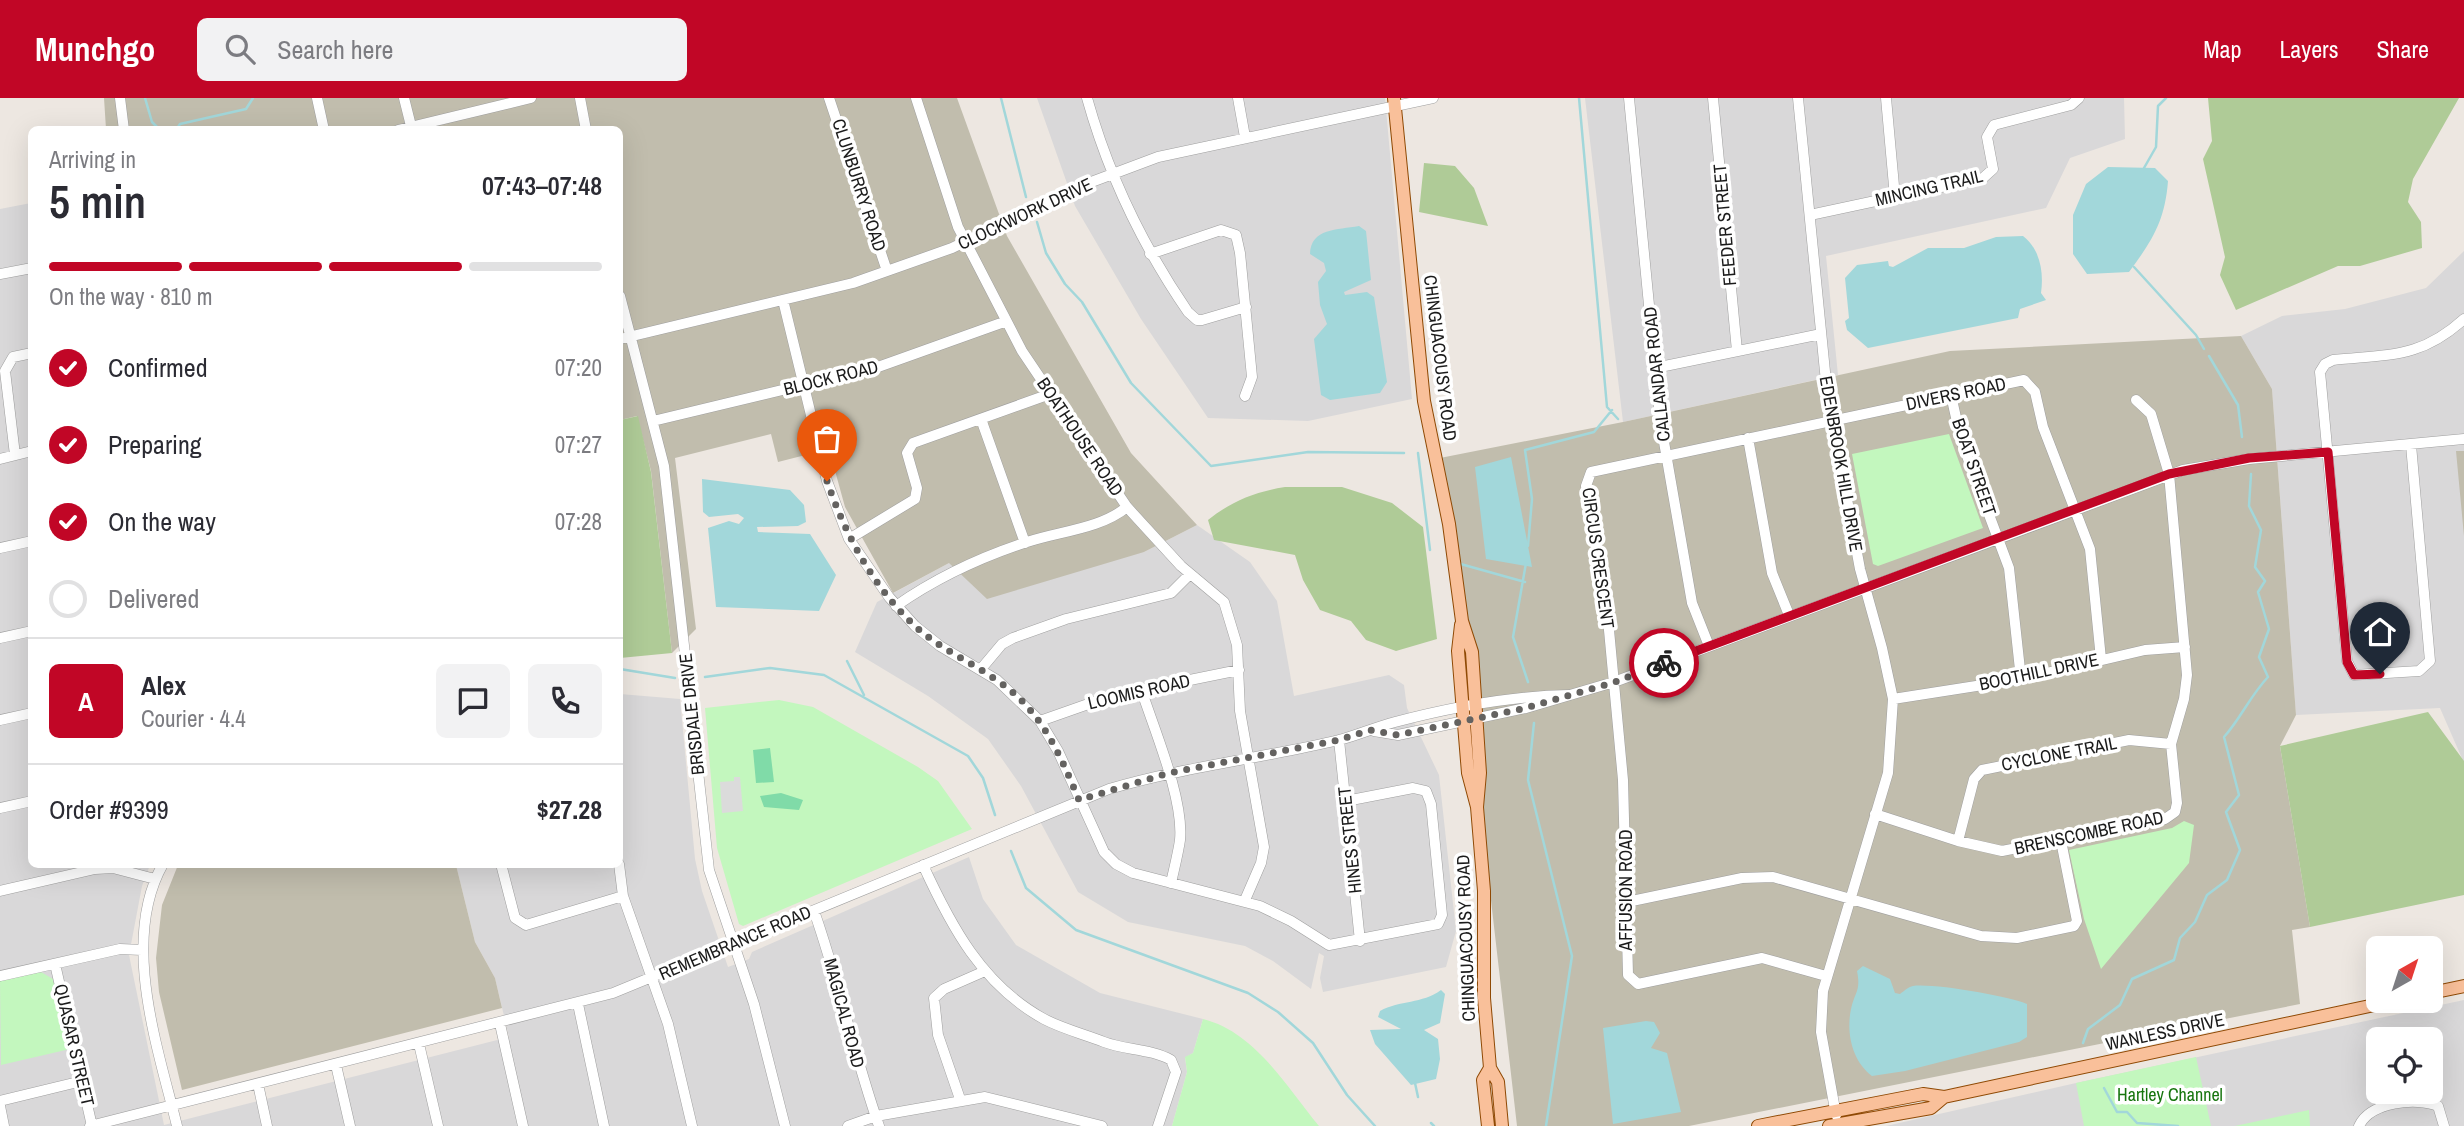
<!DOCTYPE html>
<meta charset="utf-8">
<style>
body{margin:0;font-family:"Archivo Narrow",sans-serif;background:#f2f2f3;color:#2b2b33;height:100vh;display:flex;flex-direction:column;font-size:26px;white-space:nowrap}
*{box-sizing:border-box;margin:0}
p{font-size:23px;color:#7c7c81}
.icon{flex:none;width:38px;height:38px;fill:none;stroke:currentColor;stroke-width:2;stroke-linecap:round;stroke-linejoin:round}
.map{position:relative;flex:1;overflow:hidden}
.side{position:absolute;left:28px;top:28px;width:595px;height:742px;display:flex;flex-direction:column;background:#fff;border-radius:10px;box-shadow:0 7px 28px #0002}
.side>*{flex:none}
.needle{width:46px;rotate:39deg}
.tools{position:absolute;left:2366px;top:838px;display:grid;gap:14px}
.tools a{display:grid;place-items:center;width:77px;height:77px;border-radius:10px;background:#fff;box-shadow:0 7px 28px #0002;font-size:35px}
.pin{position:absolute;display:grid;place-items:center;width:60px;height:60px;color:#fff;margin:-72px -30px;border-radius:50% 50% 50% 0;rotate:-45deg;box-shadow:0 0 7px #0007}
.pin .icon{rotate:45deg}
.courier{position:absolute;display:grid;place-items:center;width:70px;height:70px;margin:-35px;border:5px solid #c10626;border-radius:50%;background:#fff;color:#222;box-shadow:0 2px 9px #0007}
.overview em{font-style:normal;font-weight:600}
.overview div{display:flex;flex-direction:column-reverse}
.overview{display:flex;align-items:center;justify-content:space-between;height:119px;padding:0 21px}
h1{font-size:46px;font-weight:600;line-height:52px}
.bar{display:grid;grid-template-columns:repeat(4,1fr);gap:10px 7px;align-content:center;height:84px;padding:0 21px}
.bar i{height:9px;border-radius:5px;background:#e1e1e2}
.bar .current{background:#c10626}
.bar p{grid-column:span 4}
.line{display:flex;align-items:center;gap:18px;padding:0 21px;border-top:2px solid #e1e1e2}
.line div{flex:1}
.round{display:grid;place-items:center;flex:none;width:74px;height:74px;border-radius:10px;background:#f2f2f3}
ol{padding:0 21px;list-style:none}
li{display:flex;align-items:center;gap:21px;height:77px}
li p{margin-inline-start:auto}
li .icon{padding:7px;border-radius:50%;background:#c10626;color:#fff;stroke-width:4}
li:last-child{color:#7c7c81}
li i{width:38px;height:38px;border:4px solid #e1e1e2;border-radius:50%}
header{display:flex;align-items:center;gap:42px;box-sizing:border-box;height:98px;padding:0 35px;background:#c10626;color:#fff}
header strong{font-size:33px}
nav{display:flex;gap:38px;margin-inline-start:auto;font-size:24px}
.search{width:490px;height:63px;background:#f2f2f3;display:flex;align-items:center;gap:18px;box-sizing:border-box;padding:0 24px;border-radius:10px;color:#7c7c81;font-size:26px}
.map>svg:first-child{display:block}
.residential{fill:#d9d8d9;fill-rule:evenodd}
.construction{fill:#c1bdad}
.forest{fill:#afcb97}
.park{fill:#c3f7be}
.pitch{fill:#80dba8}
.parking{fill:#dbdbdb}
.water{fill:#a2d7da}
.lines{fill:none;stroke-linecap:round;stroke-linejoin:round}
.stream{stroke:#a2d7da;stroke-width:2.5}
.minor-casing{stroke:#9f9f9f;stroke-width:11}
.major-casing{stroke:#8f4904;stroke-width:14}
.minor{stroke:#fff;stroke-width:10}
.major{stroke:#f9c09a;stroke-width:12}
.done{stroke:#646260;stroke-width:7;stroke-dasharray:0 12.6}
.route{stroke:#c10626;stroke-width:9}
.labels{text-anchor:middle;stroke-width:7;stroke-linejoin:round;paint-order:stroke}
.street-label{font-size:18px;fill:#1b1b1b;stroke:#fff}
.park-label{font-size:18px;fill:#17750e;stroke:#fff}
</style>
<header>
<strong>Munchgo</strong>
<div class="search"><svg class="icon" aria-label="search" viewBox="0 0 24 24"><circle cx="10" cy="10" r="6"/><path d="M15 15l6 6"/></svg>Search here</div>
<nav><a>Map</a><a>Layers</a><a>Share</a></nav>
</header>
<div class="map">
<svg width="2464" height="1028" viewBox="0 0 2464 1028">
<rect width="100%" height="100%" fill="#ede7e1"/>
<path class="residential" d="M1037 0H1385L1412 301 1308 323 1208 320 1141 221 1075 108Z
M1585 0H2124L2125 41 2070 60 2046 110 1826 158 1838 277 1623 324Z
M31 105 32 766 150 767 142 788 129 857 164 1027 509 939 495 880 475 844 456 767 620 766V596L680 601 695 761 702 793 728 869 749 861 752 854 969 759 983 801 1016 847 1100 895 1203 921 1193 955 1185 960 1187 974 1172 1028H0V111Z
M2464 153V665L2440 610 2296 617 2272 291 2241 238 2282 218 2345 211 2426 190Z
M1197 427 1250 464 1277 503 1294 598 1389 577 1404 587 1407 610 1439 677 1456 833 1446 869 1323 894 1320 880 1324 858 1319 855 1311 891 1273 863 1245 848 1128 824 1078 794 1021 688 988 641 928 598 855 554 877 504 949 465 1144 454Z
M2464 902V1028H1886L2076 985ZM2378 942H2431V994H2378Z"/>
<path class="construction" d="M104 0H957L1007 138 1131 355 1197 427 1144 454 987 501 949 465 893 495 845 409 829 351 778 364 771 336 675 360 696 531 672 555 651 373 637 318 620 322V32L106 31Z
M2241 238 2272 291 2296 617 2280 648 2310 829 2292 832 2300 906 1689 1028H1517L1440 360 1623 324 1950 253Z
M2456 353H2464V438Z
M178 767H456L475 844 495 880 502 910 182 992 159 894 156 860 162 807Z"/>
<path class="forest" d="M2208 0H2459L2413 81 2408 104 2421 124 2422 150 2360 168H2338L2236 212 2220 177 2225 159 2203 61 2212 43Z
M1424 65 1455 68 1474 90 1488 128 1419 114Z
M638 318 651 374 672 555 620 560V322Z
M1285 389H1342L1392 405 1423 429 1437 541 1396 553 1366 542 1351 523 1320 512 1303 482 1295 457 1214 442 1208 422C1232 403 1254 394 1285 389Z
M2428 614 2464 663V797L2310 829 2280 648Z"/>
<path class="park" d="M1949 336 1983 430 1878 468 1873 466 1852 356Z
M779 602 813 609 918 669 938 683 972 731 743 828 739 826 717 750 705 610Z
M2184 723 2194 727 2189 765 2101 871 2084 821 2069 752 2172 730Z
M41 874 53 881 70 951 1 967 0 883Z
M1203 921C1255 934 1286 988 1319 1028H1172L1187 974 1185 959 1193 955Z
M2196 959 2211 1028H2084L2076 985Z
M2309 1012 2310 1028H2235Z"/>
<path class="pitch" d="M770 650 774 684 756 685 753 652Z
M781 695 803 702 799 712 764 709 760 698Z"/>
<path class="parking" d="M734 679H740L743 713 722 715 720 684 734 683Z"/>
<path class="water" d="M2108 69 2155 70 2168 83C2165 123 2152 143 2129 174L2087 176 2073 156V117L2086 86Z
M1359 128 1366 133 1371 182 1344 194 1345 197 1367 194 1374 199 1387 284 1380 295 1330 302 1321 297 1314 241 1327 226 1320 207 1318 184 1326 173 1324 165 1310 156C1311 130 1337 132 1359 128Z
M2023 138C2040 151 2044 174 2041 195L2046 202 2020 211 2018 220 1868 250 1847 232 1845 223 1849 220 1845 180 1857 167 1888 163 1889 168 1893 169 1928 150H1964L1996 139Z
M1511 359 1532 469 1486 461 1475 369Z
M702 381 790 392 804 407 806 424 798 428 757 429 758 434 810 436 836 477 819 513 716 509 708 430 729 423 739 426 744 420 738 416 709 419 703 414Z
M1863 868 1890 881 1895 895 1900 896C1904 893 1908 889 1913 888 1933 885 2008 898 2027 906V939L2019 944 1905 973 1872 978C1852 963 1846 935 1851 911 1855 893 1861 893 1857 873Z
M1441 892 1445 896 1440 925 1424 932 1438 941 1440 961 1436 981 1411 987 1375 946 1370 932 1401 931 1378 919 1380 913C1400 902 1422 906 1441 892Z
M1646 923 1654 924 1660 935 1651 950 1667 955 1681 1014 1613 1026 1603 930Z"/>
<g class="lines">
<path class="stream" d="M145 0 152 24 160 32
M1001 0 1026 99
M1579 0 1607 309 1618 321
M176 32 180 26 246 11 253 0
M2144 70 2156 49 2158 8 2166 0
M1037 124 1046 155 1065 186 1082 204 1131 285 1211 368 1308 354 1404 355
M2134 169 2196 237 2204 251
M2209 258 2238 307 2242 339
M1418 355 1430 452
M1528 448 1532 401 1525 352 1594 334 1612 312
M1457 465 1525 484
M1526 465 1513 539 1528 584
M847 563 864 597
M620 571 675 580
M705 579 770 570 824 577 968 658 983 680 995 717
M1534 625 1528 682 1572 858 1546 1028
M1011 753 1026 790 1076 832 1248 895 1278 914 1313 945 1347 997 1375 1028
M2083 945 2088 931 2120 907 2132 881 2174 862 2180 840 2195 824 2207 797 2227 782 2240 752 2226 714 2239 697 2224 639C2241 620 2250 598 2268 579L2259 559 2269 531 2258 494 2265 483 2255 469 2261 432 2249 408 2251 376
M1415 985 1418 999
M2104 990 2117 1014H2127L2137 1025 2178 1028
M1431 1025 1434 1028"/>
<defs>
<path id="minor" d="M120 0 124 32
M317 0 324 32
M404 0 411 28
M580 0 586 32
M829 0 887 173
M916 0 958 129 1022 253 1127 409 1181 468 1224 504 1237 547 1240 613 1264 749 1261 765 1245 802
M1087 0C1109 79 1142 147 1188 214L1197 222H1202L1246 209
M1238 0 1245 39
M1629 0 1660 321 1692 505 1709 548
M1713 0 1737 253
M1798 0 1827 294 1860 471 1882 550 1893 601 1888 675 1823 893 1821 934 1836 1017
M1886 0 1895 99
M398 32 531 0
M1810 117 1983 80 1993 71 1987 39 1994 27 2071 7 2079 0
M1150 156 1221 132 1236 137 1240 155 1252 279 1245 298
M0 176 32 170
M620 198 664 368 709 772 754 906 785 1028
M783 202 827 383 849 441 889 499 915 528 940 548 997 582 1040 623 1058 653 1104 754 1116 766 1133 775 1260 808 1291 823 1329 847 1438 826 1442 817 1431 706 1426 693 1413 690 1346 703
M620 241 853 185 952 150 1070 92 1158 59 1433 0
M1655 270 1821 236
M1951 297 1961 342 2009 470 2021 581
M981 321 1025 445
M653 323 878 269 1004 224
M1748 340 1772 475 1789 517
M2411 347 2430 563 2419 573 2354 577 2347 563 2320 274 2325 266 2333 262C2389 256 2420 261 2464 221
M15 357 5 273 13 259 32 255
M0 361 32 353
M849 441 915 401 917 390 907 355 913 345 1050 296
M0 450 32 443
M896 508C936 480 981 459 1027 444 1060 433 1100 431 1127 409
M0 540 32 533
M981 571 1002 546 1013 540 1066 521 1171 495 1190 476
M1141 591C1154 631 1184 701 1180 742 1178 756 1174 771 1171 785
M1893 601 2021 581 2145 552 2185 549
M0 622 32 615
M1040 623 1111 598 1239 572
M1374 633 1398 637 1526 610 1614 584 2183 372 2249 361 2464 341
M1339 642 1360 843
M0 710 32 703
M1875 716 1958 743 2002 753 2165 721 2175 714 2177 705 2171 646 2184 601 2187 577 2169 376 2151 316 2136 302
M1958 743 1974 681 1982 672 2129 642 2171 646
M163 766C120 842 158 950 177 1028
M501 766 515 820 526 827 623 798
M619 766 623 798 668 926 692 1028
M923 767C951 828 982 887 1044 921 1063 931 1084 936 1104 944 1125 952 1152 951 1171 962L1176 974 1158 1028
M0 793 95 771 113 770 155 781
M1627 804 1742 780 1773 779 1981 838 2017 840 2074 828 2077 823 2061 743
M814 813C839 884 854 957 879 1028
M55 866 92 1028
M0 878 120 851 142 852
M1826 878 1762 860 1638 886 1628 877 1623 682 1606 500 1586 388 1591 374 2024 282 2035 294 2043 329 2090 451 2101 561
M578 906 604 1028
M500 926 523 1028
M419 946 438 1028
M336 967 350 1028
M258 986 267 1028
M960 1001 938 937 934 900 944 891 985 873
M0 1003 82 983
M0 1008 4 1028
M90 1028 613 895 1109 691C1184 669 1263 660 1339 642 1358 637 1376 629 1395 624 1452 609 1510 598 1569 597
M848 1028 876 1018 985 999 1102 1028
M2359 1028C2370 1004 2416 999 2438 1008L2444 1028"/>
<path id="major" d="M1394 0 1424 303 1449 426 1462 523 1472 554 1480 675 1477 709
M1461 527 1458 553 1468 675 1477 709 1484 793V900L1490 970 1498 984 1502 1028
M2431 895 2464 888
M1488 1028 1483 982 1490 970
M1758 1028 1923 996 1944 999 2393 903
M1829 1028 1931 1010 1944 999"/>
</defs>
<use href="#minor" class="minor-casing"/>
<use href="#major" class="major-casing"/>
<use href="#minor" class="minor"/>
<use href="#major" class="major"/>
</g>
<g class="lines">
<path class="done" d="M827 383C845 436 873 489 915 528 939 550 969 563 995 581 1040 610 1059 654 1079 702L1169 675 1339 642 1370 632 1398 637 1526 610 1615 584 1664 565"/>
<path class="route" d="M1664 565 2169 376 2249 360 2328 354 2347 564 2354 577 2380 576"/>
</g>
<g class="labels">
<g class="street-label">
<text transform="translate(859 87) rotate(72)" y="6">CLUNBURRY ROAD</text>
<text transform="translate(1929 90) rotate(-13)" y="6">MINCING TRAIL</text>
<text transform="translate(1025 116) rotate(-25)" y="6">CLOCKWORK DRIVE</text>
<text transform="translate(1725 127) rotate(-95)" y="6">FEEDER STREET</text>
<text transform="translate(1440 260) rotate(83)" y="6">CHINGUACOUSY ROAD</text>
<text transform="translate(1657 276) rotate(-96)" y="6">CALLANDAR ROAD</text>
<text transform="translate(831 280) rotate(-14)" y="6">BLOCK ROAD</text>
<text transform="translate(1956 296) rotate(-12)" y="6">DIVERS ROAD</text>
<text transform="translate(1080 339) rotate(56)" y="6">BOATHOUSE ROAD</text>
<text transform="translate(1841 366) rotate(80)" y="6">EDENBROOK HILL DRIVE</text>
<text transform="translate(1974 369) rotate(71)" y="6">BOAT STREET</text>
<text transform="translate(1598 460) rotate(82)" y="6">CIRCUS CRESCENT</text>
<text transform="translate(2039 574) rotate(-12)" y="6">BOOTHILL DRIVE</text>
<text transform="translate(1139 594) rotate(-13)" y="6">LOOMIS ROAD</text>
<text transform="translate(692 616) rotate(-96)" y="6">BRISDALE DRIVE</text>
<text transform="translate(2059 656) rotate(-11)" y="6">CYCLONE TRAIL</text>
<text transform="translate(2089 735) rotate(-12)" y="6">BRENSCOMBE ROAD</text>
<text transform="translate(1350 742) rotate(-96)" y="6">HINES STREET</text>
<text transform="translate(1626 792) rotate(-90)" y="6">AFFUSION ROAD</text>
<text transform="translate(1466 840) rotate(-92)" y="6">CHINGUACOUSY ROAD</text>
<text transform="translate(735 845) rotate(-23)" y="6">REMEMBRANCE ROAD</text>
<text transform="translate(844 915) rotate(75)" y="6">MAGICAL ROAD</text>
<text transform="translate(2165 934) rotate(-12)" y="6">WANLESS DRIVE</text>
<text transform="translate(74 947) rotate(77)" y="6">QUASAR STREET</text>
</g>
<g class="park-label">
<text x="2170" y="1003">Hartley Channel</text>
</g>
</g>
</svg>
<div class="tools">
<a><svg class="needle" viewBox="-14 -14 28 28"><path d="M0-13l5 13h-10z" fill="#e53935"/><path d="M0 13l5-13h-10z" fill="#7c7c81"/></svg></a>
<a><svg class="icon" aria-label="locate" viewBox="0 0 24 24"><circle cx="12" cy="12" r="6"/><path d="M12 2v4M12 18v4M2 12h4M18 12h4"/></svg></a>
</div>
<div class="pin" style="left:827px;top:383px;background:#ea580c"><svg class="icon" aria-label="bag" viewBox="0 0 24 24"><path d="M5 8h14l-1 12H6zM9 8a3 3 0 0 1 6 0"/></svg></div>
<div class="pin" style="left:2380px;top:576px;background:#1f2937"><svg class="icon" aria-label="home" viewBox="0 0 24 24"><path d="M3 11l9-7 9 7M6 9v11h12V9"/></svg></div>
<div class="courier" style="left:1664px;top:565px"><svg class="icon" aria-label="bike" viewBox="0 0 24 24"><circle cx="6" cy="16" r="4"/><circle cx="18" cy="16" r="4"/><path d="M6 16l4-8h5l3 8M10 8l3 8H6M13 5h3"/></svg></div>
<section class="side">
<div class="overview"><div><h1>5 min</h1><p>Arriving in</p></div><em>07:43–07:48</em></div>
<div class="bar"><i class="current"></i><i class="current"></i><i class="current"></i><i></i><p>On the way · 810 m</p></div>
<ol>
<li><svg class="icon" aria-label="check" viewBox="0 0 24 24"><path d="M5 12l5 5 9-10"/></svg>Confirmed<p>07:20</p></li>
<li><svg class="icon" aria-label="check" viewBox="0 0 24 24"><path d="M5 12l5 5 9-10"/></svg>Preparing<p>07:27</p></li>
<li><svg class="icon" aria-label="check" viewBox="0 0 24 24"><path d="M5 12l5 5 9-10"/></svg>On the way<p>07:28</p></li>
<li><i></i>Delivered</li>
</ol>
<div class="line" style="height:126px"><b class="round" style="background:#c10626;color:#fff">A</b><div><b>Alex</b><p>Courier · 4.4</p></div><a class="round"><svg class="icon" aria-label="chat" viewBox="0 0 24 24"><path d="M4 5h16v11H9l-5 4z"/></svg></a><a class="round"><svg class="icon" aria-label="phone" viewBox="0 0 24 24"><path d="M5 4h4l2 5-3 2q2 4 5 5l2-3 5 2v4C11 20 4 13 5 4z"/></svg></a></div>
<div class="line" style="height:91px"><div>Order #9399</div><b>$27.28</b></div>
</section>
</div>
